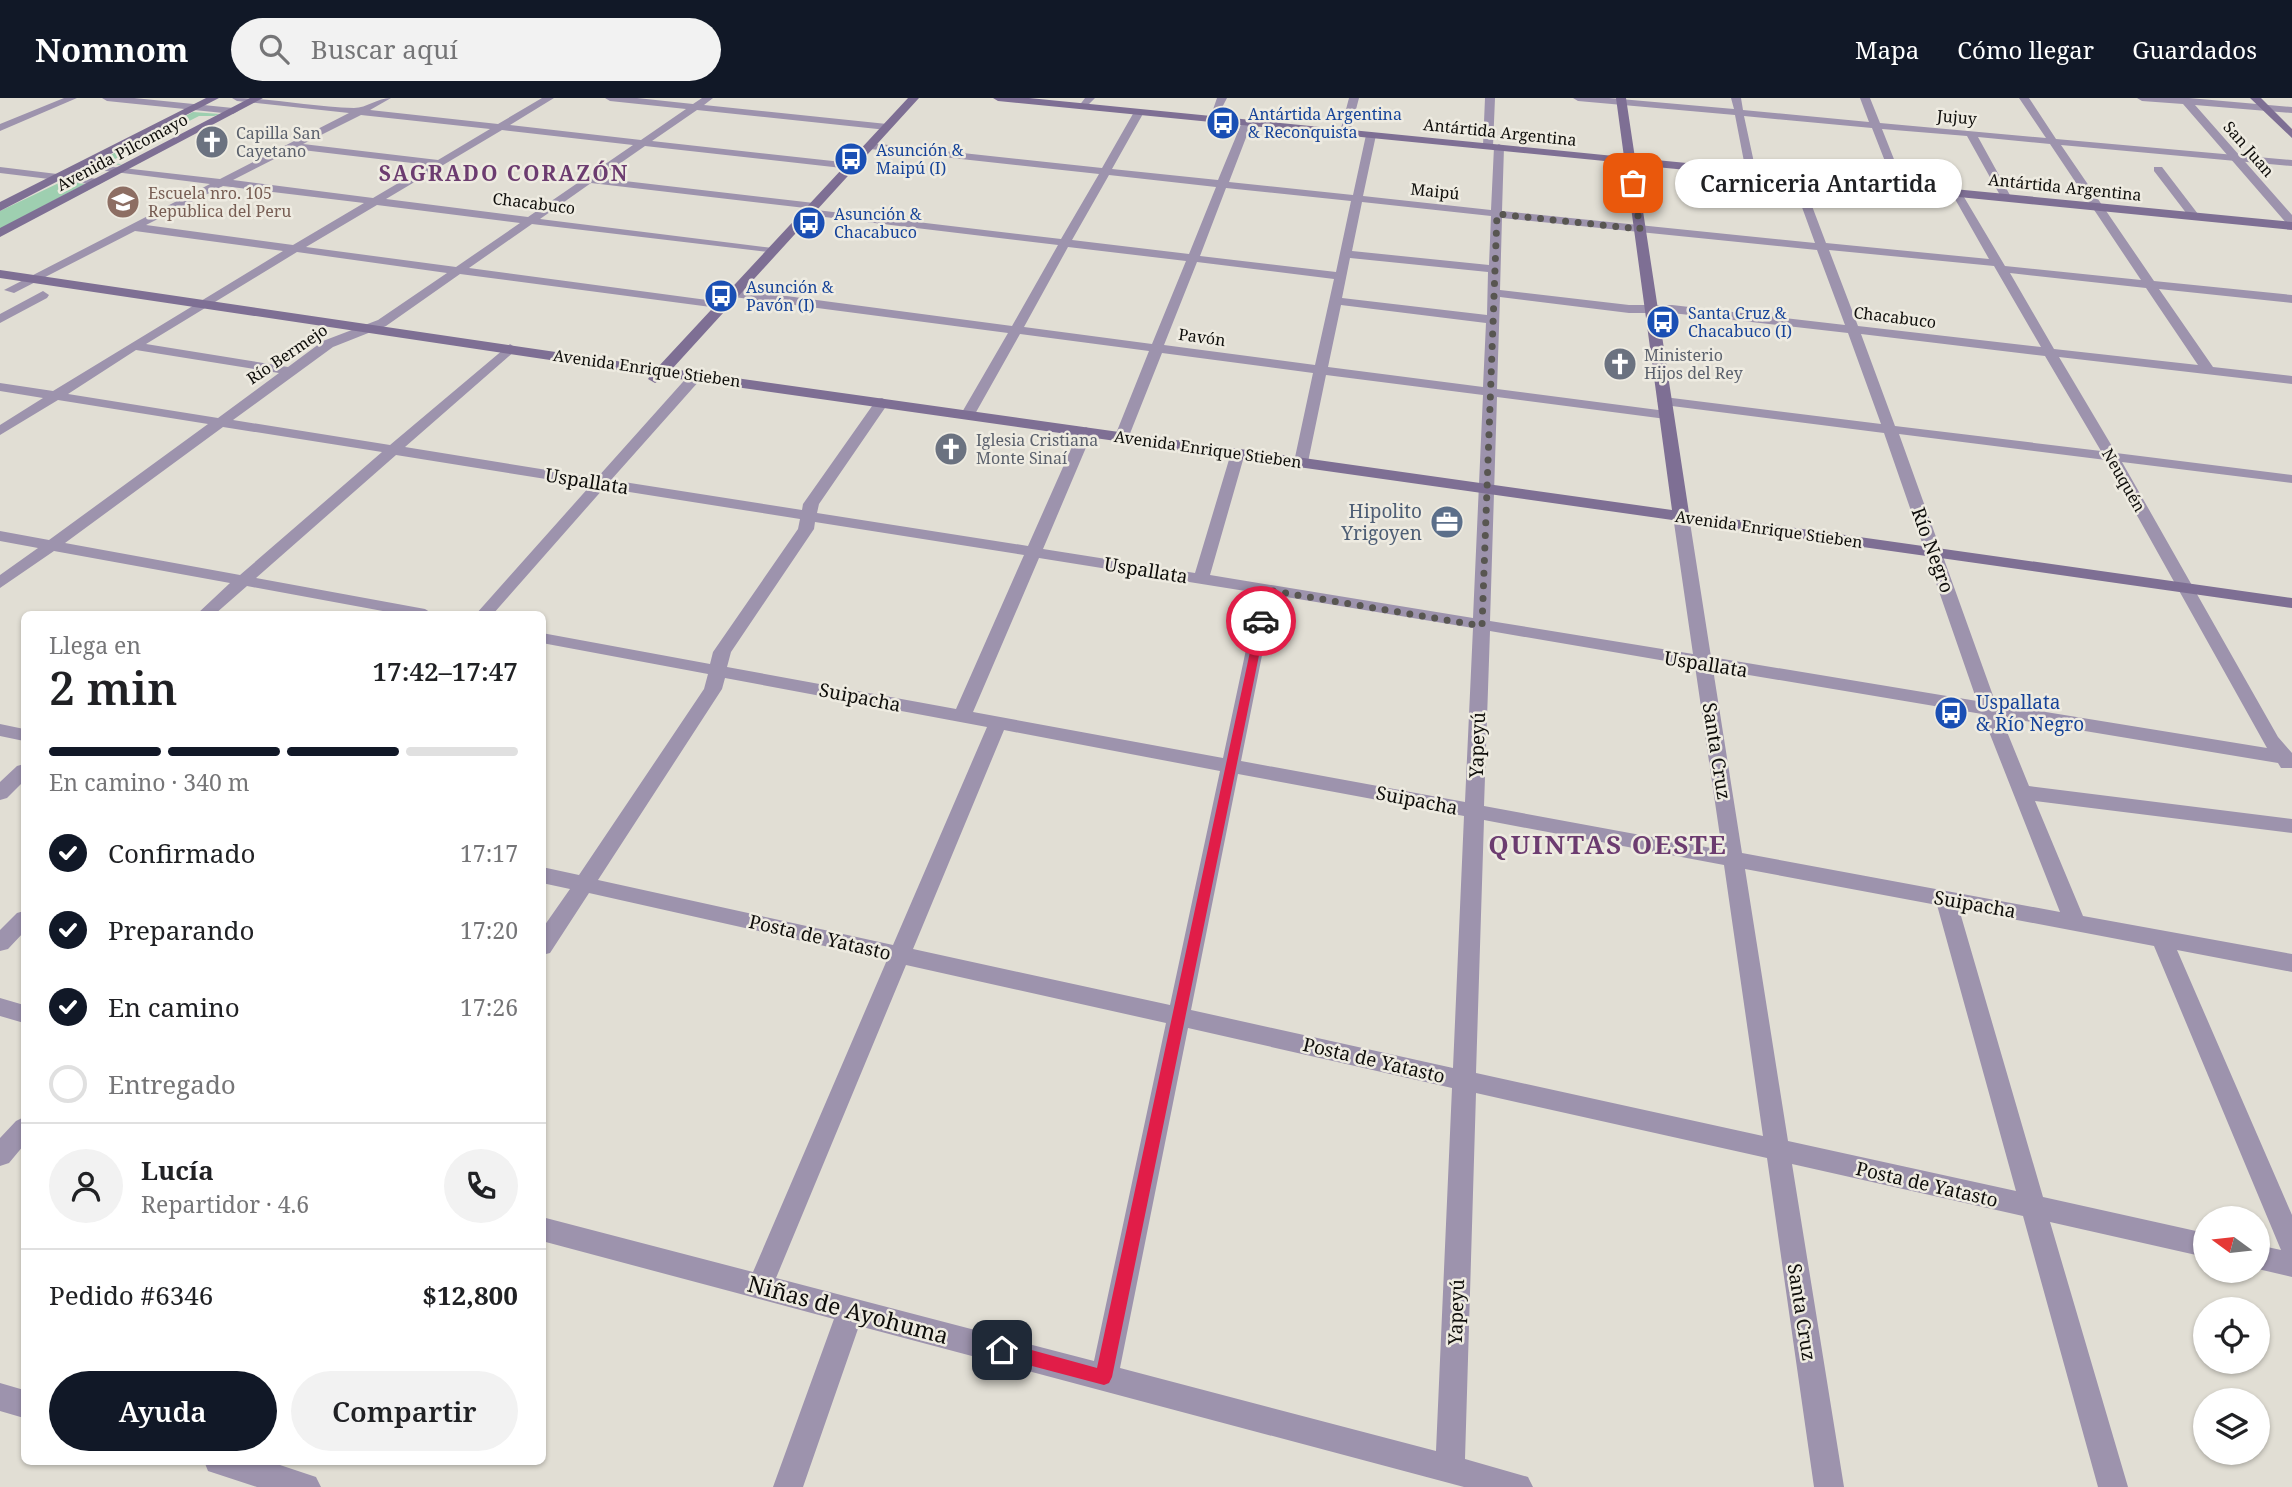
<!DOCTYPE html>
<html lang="es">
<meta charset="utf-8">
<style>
body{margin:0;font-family:"Noto Serif",serif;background:#f2f2f2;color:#202124;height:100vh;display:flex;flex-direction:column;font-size:26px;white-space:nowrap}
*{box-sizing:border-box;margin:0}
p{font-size:23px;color:#757577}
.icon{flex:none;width:38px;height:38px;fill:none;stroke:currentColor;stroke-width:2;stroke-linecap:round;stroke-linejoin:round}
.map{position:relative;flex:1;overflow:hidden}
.details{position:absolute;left:21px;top:513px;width:525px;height:854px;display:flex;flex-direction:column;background:#fff;border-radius:10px;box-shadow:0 2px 5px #0004}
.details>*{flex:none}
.needle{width:46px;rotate:285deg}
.fabs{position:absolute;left:2193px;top:1108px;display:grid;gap:14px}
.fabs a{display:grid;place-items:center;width:77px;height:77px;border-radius:50%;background:#fff;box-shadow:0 2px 5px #0004;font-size:35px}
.pin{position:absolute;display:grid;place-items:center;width:60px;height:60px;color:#fff;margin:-30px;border-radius:14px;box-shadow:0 4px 10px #0006}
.courier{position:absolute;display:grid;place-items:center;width:70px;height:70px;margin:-35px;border:5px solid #e11d48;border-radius:50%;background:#fff;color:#222;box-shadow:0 2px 9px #0007}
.bubble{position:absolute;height:49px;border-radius:24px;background:#fff;box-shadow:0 2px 5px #0004;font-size:23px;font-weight:600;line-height:49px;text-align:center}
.overview em{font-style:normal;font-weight:600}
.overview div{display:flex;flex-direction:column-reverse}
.overview{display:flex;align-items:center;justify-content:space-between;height:119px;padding:0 28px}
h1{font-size:46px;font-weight:600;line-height:52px}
.bar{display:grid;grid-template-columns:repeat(4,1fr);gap:10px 7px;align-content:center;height:84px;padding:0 28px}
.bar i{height:9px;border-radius:5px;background:#e0e0e0}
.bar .selected{background:#111827}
.bar p{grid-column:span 4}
.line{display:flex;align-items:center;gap:18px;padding:0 28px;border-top:2px solid #e0e0e0}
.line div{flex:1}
.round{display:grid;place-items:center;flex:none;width:74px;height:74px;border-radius:37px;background:#f2f2f2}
ol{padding:0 28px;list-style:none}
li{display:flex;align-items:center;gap:21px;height:77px}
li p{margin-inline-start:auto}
li .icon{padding:7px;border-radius:50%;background:#111827;color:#fff;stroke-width:4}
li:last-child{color:#757577}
li i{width:38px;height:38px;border:4px solid #e0e0e0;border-radius:50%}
.primary-button{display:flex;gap:14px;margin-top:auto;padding:14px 28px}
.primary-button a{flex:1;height:80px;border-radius:42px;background:#111827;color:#fff;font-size:28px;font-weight:600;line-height:80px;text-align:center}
.primary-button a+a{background:#f2f2f2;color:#202124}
header{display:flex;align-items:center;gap:42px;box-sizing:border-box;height:98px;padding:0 35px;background:#111827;color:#fff}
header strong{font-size:33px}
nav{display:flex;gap:38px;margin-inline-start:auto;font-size:24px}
.search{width:490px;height:63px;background:#f2f2f2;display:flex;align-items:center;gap:18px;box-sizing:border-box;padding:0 24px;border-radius:38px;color:#757577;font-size:26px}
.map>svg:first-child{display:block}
.green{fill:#9ecfb0}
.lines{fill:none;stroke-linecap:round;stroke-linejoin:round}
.minor{fill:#9d93ad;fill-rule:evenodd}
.tertiary{fill:#9d93ad;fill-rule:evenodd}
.secondary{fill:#7e6f94;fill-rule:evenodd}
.route{fill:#e11d48}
.done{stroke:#585651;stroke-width:7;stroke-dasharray:0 12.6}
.labels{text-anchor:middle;stroke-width:5;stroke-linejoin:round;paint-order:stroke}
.far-transit-label{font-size:16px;fill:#164399;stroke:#eeebe1;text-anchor:start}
.far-street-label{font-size:16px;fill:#0e0d0a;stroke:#eeebe1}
.far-worship-label{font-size:16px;fill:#5b616d;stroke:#eeebe1;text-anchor:start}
.far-education-label{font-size:16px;fill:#785e54;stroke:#eeebe1;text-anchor:start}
.street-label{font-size:19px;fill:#0e0d0a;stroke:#eeebe1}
.service-label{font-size:19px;fill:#4e5e75;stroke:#eeebe1;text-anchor:end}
.transit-label{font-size:19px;fill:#164399;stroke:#eeebe1;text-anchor:start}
.far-district-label{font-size:21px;font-weight:bold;letter-spacing:2px;fill:#6c3c70;stroke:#eeebe1}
.near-street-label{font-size:23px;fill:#0e0d0a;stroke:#eeebe1}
.district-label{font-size:26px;font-weight:bold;letter-spacing:2px;fill:#6c3c70;stroke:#eeebe1}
</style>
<header>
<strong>Nomnom</strong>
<div class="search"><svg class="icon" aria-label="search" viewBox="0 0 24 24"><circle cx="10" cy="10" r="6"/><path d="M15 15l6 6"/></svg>Buscar aquí</div>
<nav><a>Mapa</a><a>Cómo llegar</a><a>Guardados</a></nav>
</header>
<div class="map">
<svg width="2292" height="1389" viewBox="0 0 2292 1389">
<rect width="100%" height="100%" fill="#e1ded4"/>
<path class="green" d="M193 14 220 16 214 18H199L111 63 122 67 95 65Z
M63 83 85 86 0 131V113Z"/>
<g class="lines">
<path class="minor" d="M64 0H77L0 33V26Z
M102 0H134L233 10 238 13 233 16 107 3Z
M232 0C273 0 313 9 354 10 367 10 377 0 391 0L370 12 498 26 542 0H554L510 27 641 42 686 11 610 3 605 0H637L693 6 702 0H713L704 7 887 26 892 29 887 32 697 12 652 43 851 65 856 68 851 71 645 48 599 80 814 105 819 108 814 111 591 85 540 121 773 150 777 151V155L532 126 469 170 722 204 726 205V211L460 176 386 228 333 249 233 322 390 347 510 246 516 250 515 253 405 349 597 380 690 276 695 275 702 279 700 282 611 382 802 412 803 406 877 301 882 300 889 304 819 406 817 415 1028 448 1079 333 1086 329 1093 333 1043 451 1195 475 1231 355 1238 351 1245 355 1210 477 1473 520 1483 297 1326 277 1308 364 1301 368 1294 364 1313 275 1162 255 1129 338 1122 342 1115 338 1149 253 1020 236 975 316 968 320 961 316 1008 235 734 199 728 195 734 191 1012 228 1058 147 808 117 802 114 808 111 1061 141 1099 76 870 51 865 48 870 45 1102 70 1134 14 1139 11 1144 14 1112 71 1218 82 1242 24 1247 21 1252 24 1229 84 1353 97 1366 37 1371 34 1376 37 1363 98 1491 112 1494 49 1499 46 1504 49 1502 113 1815 145 1791 79 1796 76 1801 79 1826 145 1989 161 1951 94 1956 91 1961 94 2005 168 2141 182 2050 46 1978 39 2011 99 2006 102 2001 99 1967 38 1882 31 1905 89 1900 92 1895 89 1872 30 1744 18 1756 74 1751 77 1746 74 1735 17 1578 3 1573 0H1609L1734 11 1731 0H1741L1743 12 1869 24 1860 0H1870L1880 25 2046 40 2019 0H2029L2056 41 2292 62V68L2061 47 2154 183 2292 197V205L2159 191 2213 269 2292 278V286L2059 259 2116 355 2292 377V385L2122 364 2278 639 2292 655V670H2281L2278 665 2001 619 2029 688 2292 721V735L2035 703 2083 818 2292 856V874L2177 852 2292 1117V1179L2258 1171V1147L2281 1152 2154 848 1959 811 2043 1099 2205 1135V1159L2050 1124 2128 1389H2098L2023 1118 1792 1066 1844 1389H1814L1767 1060 1476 995 1465 1361 1528 1379 1533 1389H1464L859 1228 803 1389H773L834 1221 542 1143V1119L753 1174 887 862 589 795 550 855 542 857V831L570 791 542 785V769L579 777 704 591 708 576 542 545V535L710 566 713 554 798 431 800 421 604 390 493 516H476L590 388 396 357 256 480 425 511 433 516H399L247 488 215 516H197L230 485 54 453 0 490V477L38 450 0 443V433L49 442 208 326 58 302 0 337V327L43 300 0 293V285L53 293 283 153 135 133 14 195 4 192 210 86 83 70 79 69V65L220 81 349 15 237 3ZM361 17 490 31 438 62 303 46ZM502 32 633 47 528 119 386 101ZM294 51 429 67 373 100 233 82ZM1109 77 1216 89 1189 156 1072 142ZM223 88 364 105 293 147 146 127ZM1226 90 1351 103 1336 174 1200 158ZM1362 104 1491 118 1489 167 1352 153ZM377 107 520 125 456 169 306 149ZM1502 120 1817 152 1845 227 1672 207H1629L1500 192ZM1068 149 1186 163 1152 246 1024 229ZM1829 152 1994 168 2041 249 1858 228ZM297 154 447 175 378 222 323 243 288 269 146 246ZM1350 160 1488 174 1487 217 1342 200ZM1197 164 1334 181 1315 267 1164 247ZM2010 175 2146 190 2198 267 2054 251ZM1500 199 1629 215H1672L1848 235 1881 326 1664 299 1657 303 1664 307 1884 335 1977 603 1711 559 1689 418 1681 413 1673 418 1693 556 1490 523 1497 299 1666 321 1673 317 1666 313 1497 291ZM1341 207 1486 225 1483 289 1328 269ZM1861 236 2045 258 2101 353 1895 328ZM136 252 279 275 218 320 68 296ZM223 329 382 354 240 477 65 445ZM1899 336 2106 362 2267 650 1996 606ZM815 424 1024 457 956 611 727 569 731 554 814 431ZM1039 460 1258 495 1223 660 973 614ZM1274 497 1473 530 1465 704 1241 663ZM1490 533 1695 568 1722 752 1484 708ZM1713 571 1982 616 2060 814 1742 755ZM725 580 987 629 893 847 598 782 722 591ZM1004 632 1220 673 1170 907 913 851ZM1238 676 1464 718 1453 970 1191 912ZM1484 722 1724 767 1763 1038 1476 975ZM1745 771 1937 807 2016 1093 1788 1043ZM906 867 1166 925 1094 1263 776 1180ZM1188 930 1452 990 1436 1353 1120 1270Z
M1217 0H1227L1215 23H1209Z
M1349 0H1359L1350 34 1345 37 1340 34Z
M1485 0H1495L1493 48 1488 51 1483 48Z
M0 69 98 81 103 84 98 87 0 75Z
M2154 69H2162L2198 116V120H2190L2154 73Z
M43 193 49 197 47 200 0 225V216Z
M0 626 24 631V643L0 638Z
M24 666V683L7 700 0 702V684L17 668Z
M24 813V834L8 851 0 853V832L17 815Z
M0 900 24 907V925L0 918Z
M24 1019V1047L9 1065 0 1068V1040L16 1023Z
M0 1285 24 1292V1320L0 1313Z
M204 1363H268L316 1379 321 1389H257L208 1373Z"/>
<path class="tertiary" d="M1085 0H1095L1084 11 1079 8Z
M2137 0H2189L2292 9V15L2195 7 2292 117V128L2288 127 2183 6 2142 3Z"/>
<path class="secondary" d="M206 0H219L0 113V104Z
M250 0H263L0 139V130Z
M908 0H919L672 271 1672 412 1625 65 998 3 993 0H1029L1624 59 1616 0H1626L1635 60 2292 124V132L1636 67 1689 415 2292 500V510L665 279 655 285 648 281 651 277 0 180V172L658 269Z
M2250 0H2261L2292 31V40Z"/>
</g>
<path class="route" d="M1257 521 1266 523 1112 1279 1109 1285 1104 1287 1002 1260 997 1258 994 1252 997 1247 1002 1244 1097 1270Z"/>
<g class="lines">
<path class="done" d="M1261 523 1267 492 1482 528 1497 116 1640 131 1633 85"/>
</g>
<defs>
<symbol id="bus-disc" viewBox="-11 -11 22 22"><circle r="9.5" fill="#1a4fb4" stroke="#eeebe1"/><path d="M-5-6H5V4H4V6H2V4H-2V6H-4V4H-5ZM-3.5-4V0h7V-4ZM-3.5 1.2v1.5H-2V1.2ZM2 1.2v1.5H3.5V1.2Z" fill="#fff"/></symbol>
<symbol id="church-disc" viewBox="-11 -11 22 22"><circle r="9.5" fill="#6b7280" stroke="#eeebe1"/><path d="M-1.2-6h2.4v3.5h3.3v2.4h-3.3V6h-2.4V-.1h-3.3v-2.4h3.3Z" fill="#fff"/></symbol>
<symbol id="school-disc" viewBox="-11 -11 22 22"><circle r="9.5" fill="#8d6e63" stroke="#eeebe1"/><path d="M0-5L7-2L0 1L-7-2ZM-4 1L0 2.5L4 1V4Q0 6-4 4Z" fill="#fff"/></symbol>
<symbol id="office-disc" viewBox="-11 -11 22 22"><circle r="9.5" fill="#5c6f8a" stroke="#eeebe1"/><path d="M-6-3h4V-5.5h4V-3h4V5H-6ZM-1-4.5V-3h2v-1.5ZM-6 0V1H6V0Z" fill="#fff"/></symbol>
</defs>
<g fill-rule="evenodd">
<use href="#bus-disc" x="1204" y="6" width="38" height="38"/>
<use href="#church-disc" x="193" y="25" width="38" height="38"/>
<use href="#bus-disc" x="832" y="42" width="38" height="38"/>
<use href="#school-disc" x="104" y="85" width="38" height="38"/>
<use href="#bus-disc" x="790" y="106" width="38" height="38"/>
<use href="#bus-disc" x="702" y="179" width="38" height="38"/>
<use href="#bus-disc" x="1644" y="205" width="38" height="38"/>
<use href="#church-disc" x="1601" y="247" width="38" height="38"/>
<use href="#church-disc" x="932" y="332" width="38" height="38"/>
<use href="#office-disc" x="1428" y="405" width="38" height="38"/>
<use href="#bus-disc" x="1932" y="596" width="38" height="38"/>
</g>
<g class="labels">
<g class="far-transit-label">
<text x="1248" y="22">Antártida Argentina<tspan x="1248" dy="18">&amp; Reconquista</tspan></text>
<text x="876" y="58">Asunción &amp;<tspan x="876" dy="18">Maipú (I)</tspan></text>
<text x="834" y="122">Asunción &amp;<tspan x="834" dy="18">Chacabuco</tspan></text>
<text x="746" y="195">Asunción &amp;<tspan x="746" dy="18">Pavón (I)</tspan></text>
<text x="1688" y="221">Santa Cruz &amp;<tspan x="1688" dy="18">Chacabuco (I)</tspan></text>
</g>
<g class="far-street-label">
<text transform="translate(1957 19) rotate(5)" y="6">Jujuy</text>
<text transform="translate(1500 34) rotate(6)" y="6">Antártida Argentina</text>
<text transform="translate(2249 51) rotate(49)" y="6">San Juan</text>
<text transform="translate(122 54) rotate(-28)" y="6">Avenida Pilcomayo</text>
<text transform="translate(2065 89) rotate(6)" y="6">Antártida Argentina</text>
<text transform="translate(1435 93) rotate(6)" y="6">Maipú</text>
<text transform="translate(534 105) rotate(7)" y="6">Chacabuco</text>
<text transform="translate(1895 219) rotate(7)" y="6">Chacabuco</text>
<text transform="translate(1202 239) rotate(8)" y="6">Pavón</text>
<text transform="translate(287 256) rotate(-34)" y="6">Río Bermejo</text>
<text transform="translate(647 270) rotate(8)" y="6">Avenida Enrique Stieben</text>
<text transform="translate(1208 351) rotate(8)" y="6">Avenida Enrique Stieben</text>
<text transform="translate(2124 382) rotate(60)" y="6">Neuquén</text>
<text transform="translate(1769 431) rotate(8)" y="6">Avenida Enrique Stieben</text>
</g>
<g class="far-worship-label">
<text x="236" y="41">Capilla San<tspan x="236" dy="18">Cayetano</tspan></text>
<text x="1644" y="263">Ministerio<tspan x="1644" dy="18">Hijos del Rey</tspan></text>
<text x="976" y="348">Iglesia Cristiana<tspan x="976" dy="18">Monte Sinaí</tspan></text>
</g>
<g class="far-education-label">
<text x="148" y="101">Escuela nro. 105<tspan x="148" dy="18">Republica del Peru</tspan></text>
</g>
<g class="street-label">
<text transform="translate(587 383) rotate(9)" y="7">Uspallata</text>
<text transform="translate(1933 452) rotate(70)" y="7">Río Negro</text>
<text transform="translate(1146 472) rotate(9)" y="7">Uspallata</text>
<text transform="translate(1706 566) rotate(9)" y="7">Uspallata</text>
<text transform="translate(860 599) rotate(11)" y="7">Suipacha</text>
<text transform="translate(1477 647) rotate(-88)" y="7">Yapeyú</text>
<text transform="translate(1717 653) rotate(81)" y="7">Santa Cruz</text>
<text transform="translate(1417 702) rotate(11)" y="7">Suipacha</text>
<text transform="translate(1975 806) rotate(10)" y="7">Suipacha</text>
<text transform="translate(820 839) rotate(13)" y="7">Posta de Yatasto</text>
<text transform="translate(1374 962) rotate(13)" y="7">Posta de Yatasto</text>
<text transform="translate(1927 1086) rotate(13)" y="7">Posta de Yatasto</text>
<text transform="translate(1456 1214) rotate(-88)" y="7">Yapeyú</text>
<text transform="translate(1802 1214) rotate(81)" y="7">Santa Cruz</text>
</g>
<g class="service-label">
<text x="1422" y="420">Hipolito<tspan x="1422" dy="22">Yrigoyen</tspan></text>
</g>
<g class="transit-label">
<text x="1976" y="611">Uspallata<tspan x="1976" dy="22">&amp; Río Negro</tspan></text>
</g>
<g class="far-district-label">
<text x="504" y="83">SAGRADO CORAZÓN</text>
</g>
<g class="near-street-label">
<text transform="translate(848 1212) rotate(15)" y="8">Niñas de Ayohuma</text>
</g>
<g class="district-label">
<text x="1608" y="756">QUINTAS OESTE</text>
</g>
</g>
</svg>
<div class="fabs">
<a><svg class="needle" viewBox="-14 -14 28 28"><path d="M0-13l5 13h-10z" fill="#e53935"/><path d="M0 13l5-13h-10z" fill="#757577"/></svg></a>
<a><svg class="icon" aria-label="locate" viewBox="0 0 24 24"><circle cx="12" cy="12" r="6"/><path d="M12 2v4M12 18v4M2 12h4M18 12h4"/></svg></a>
<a><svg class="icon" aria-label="layers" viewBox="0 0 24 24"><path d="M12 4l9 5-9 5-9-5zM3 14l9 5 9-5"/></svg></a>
</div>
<div class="pin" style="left:1633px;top:85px;background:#ea580c"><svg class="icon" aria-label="bag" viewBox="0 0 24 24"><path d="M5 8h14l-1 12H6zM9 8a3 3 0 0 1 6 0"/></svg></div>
<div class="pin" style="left:1002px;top:1252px;background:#1f2937"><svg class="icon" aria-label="home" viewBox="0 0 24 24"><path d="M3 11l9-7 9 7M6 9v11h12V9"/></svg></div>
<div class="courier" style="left:1261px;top:523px"><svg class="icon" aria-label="car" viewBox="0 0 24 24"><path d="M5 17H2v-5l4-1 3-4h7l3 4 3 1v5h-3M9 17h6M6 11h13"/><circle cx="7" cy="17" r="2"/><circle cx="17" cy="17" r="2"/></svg></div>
<div class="bubble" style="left:1675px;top:61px;width:287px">Carniceria Antartida</div>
<section class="details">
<div class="overview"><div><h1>2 min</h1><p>Llega en</p></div><em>17:42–17:47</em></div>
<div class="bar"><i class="selected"></i><i class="selected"></i><i class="selected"></i><i></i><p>En camino · 340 m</p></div>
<ol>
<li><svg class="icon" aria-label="check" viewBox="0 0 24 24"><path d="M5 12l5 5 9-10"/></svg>Confirmado<p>17:17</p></li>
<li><svg class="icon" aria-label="check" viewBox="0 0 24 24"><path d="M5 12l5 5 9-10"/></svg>Preparando<p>17:20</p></li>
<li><svg class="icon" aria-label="check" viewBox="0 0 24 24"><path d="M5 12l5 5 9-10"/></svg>En camino<p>17:26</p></li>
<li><i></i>Entregado</li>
</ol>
<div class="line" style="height:126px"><a class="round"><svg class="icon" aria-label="person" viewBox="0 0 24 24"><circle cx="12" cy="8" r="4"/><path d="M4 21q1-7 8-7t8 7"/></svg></a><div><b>Lucía</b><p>Repartidor · 4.6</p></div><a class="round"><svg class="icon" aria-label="phone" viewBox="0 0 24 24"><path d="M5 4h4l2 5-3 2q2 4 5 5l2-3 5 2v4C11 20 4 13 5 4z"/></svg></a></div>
<div class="line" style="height:91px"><div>Pedido #6346</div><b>$12,800</b></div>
<div class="primary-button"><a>Ayuda</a><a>Compartir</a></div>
</section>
</div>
